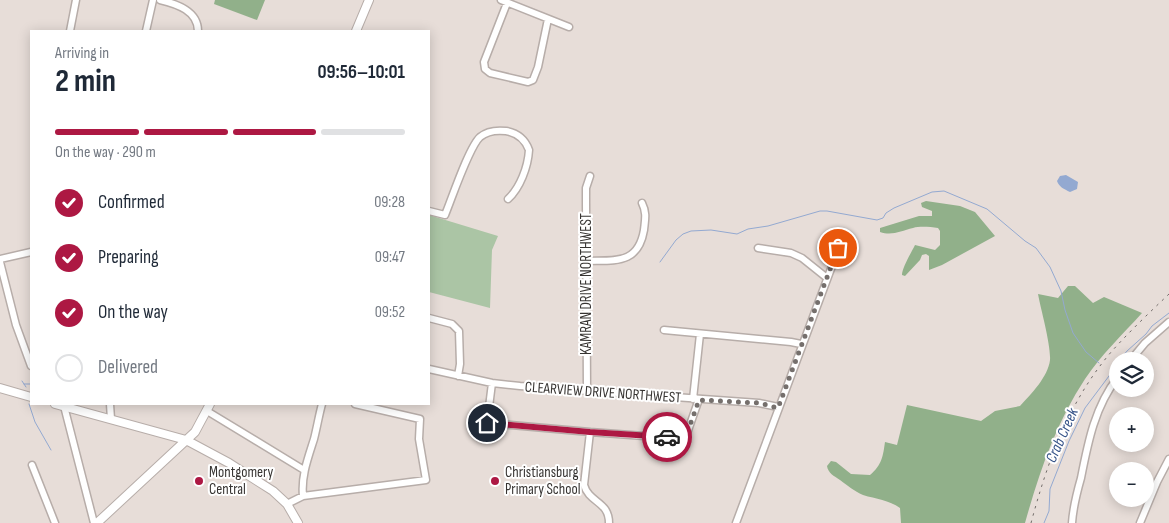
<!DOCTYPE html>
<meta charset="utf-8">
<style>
body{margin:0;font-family:"Sofia Sans Condensed",sans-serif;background:#f2f2f3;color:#1f2937;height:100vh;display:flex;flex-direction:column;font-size:19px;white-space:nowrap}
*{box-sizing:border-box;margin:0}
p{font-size:16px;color:#747a83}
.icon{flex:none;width:28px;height:28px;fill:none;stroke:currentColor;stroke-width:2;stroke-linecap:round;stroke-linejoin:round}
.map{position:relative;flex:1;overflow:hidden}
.drawer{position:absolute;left:30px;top:30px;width:400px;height:375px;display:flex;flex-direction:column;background:#fff;border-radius:0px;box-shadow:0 2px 12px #0003}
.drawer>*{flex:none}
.buttons{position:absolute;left:1109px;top:352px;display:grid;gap:10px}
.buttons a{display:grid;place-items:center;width:45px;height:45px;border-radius:50%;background:#fff;box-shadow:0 2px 12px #0003;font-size:25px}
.pin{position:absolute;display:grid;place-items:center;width:42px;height:42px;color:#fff;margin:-21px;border:2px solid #fff;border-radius:50%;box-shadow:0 1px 5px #0007}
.courier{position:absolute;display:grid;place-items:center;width:50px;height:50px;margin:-25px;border:4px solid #ad1843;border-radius:50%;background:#fff;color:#222;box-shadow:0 1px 6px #0007}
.summary em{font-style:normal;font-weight:700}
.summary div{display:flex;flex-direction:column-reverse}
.summary{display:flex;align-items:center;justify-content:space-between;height:85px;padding:0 25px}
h1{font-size:32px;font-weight:700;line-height:38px}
.bar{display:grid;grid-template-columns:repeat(4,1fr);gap:8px 5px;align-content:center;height:60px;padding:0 25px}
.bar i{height:6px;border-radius:4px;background:#e0e1e3}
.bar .selected{background:#ad1843}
.bar p{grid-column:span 4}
ol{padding:0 25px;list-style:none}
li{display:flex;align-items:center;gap:15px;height:55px}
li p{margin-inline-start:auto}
li .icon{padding:5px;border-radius:50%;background:#ad1843;color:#fff;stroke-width:4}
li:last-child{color:#747a83}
li i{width:28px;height:28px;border:2px solid #e0e1e3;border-radius:50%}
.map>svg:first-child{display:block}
.green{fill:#abc5a5}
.forest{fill:#91b08a}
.water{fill:#93a9d1}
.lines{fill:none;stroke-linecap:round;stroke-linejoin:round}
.stream{stroke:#93a9d1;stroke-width:1}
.minor-casing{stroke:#b7ada9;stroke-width:9}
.major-casing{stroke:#b7ada9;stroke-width:10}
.minor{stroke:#fff;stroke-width:6}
.major{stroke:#fff;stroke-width:8}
.rail{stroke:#706b68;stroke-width:1;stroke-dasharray:2.5 5;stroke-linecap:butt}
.done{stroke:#756f6c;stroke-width:5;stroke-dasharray:0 9}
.route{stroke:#ad1843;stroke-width:6}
.poi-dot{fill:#ad1843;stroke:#fff;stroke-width:2}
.labels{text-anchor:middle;stroke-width:4;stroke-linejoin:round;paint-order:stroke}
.street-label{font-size:15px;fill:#373432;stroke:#fff}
.poi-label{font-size:15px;fill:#373432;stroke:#fff;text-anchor:start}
.water-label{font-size:16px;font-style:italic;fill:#375489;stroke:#fff}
</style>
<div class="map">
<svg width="1169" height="523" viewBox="0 0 1169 523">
<rect width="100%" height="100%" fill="#e7ddd8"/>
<path class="green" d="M429 215 498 236 492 250 490 308 429 292Z"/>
<path class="forest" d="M215 0H265L257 20 214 4Z
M926 201 960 206 975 212 995 236 942 265 929 270V256L926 254 922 255 920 260 905 276 902 275C902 268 911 253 915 245L935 250 940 245V231L938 228C930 227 920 226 913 228 901 231 892 236 880 232V228L919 216H932V211L922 207 921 203Z
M1068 286H1075L1093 303 1104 297 1142 313C1123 334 1101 355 1085 379 1056 423 1039 473 1025 523H901L900 508C889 500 876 499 863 495 854 491 848 486 840 480 834 476 828 473 827 466L831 461 836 462 851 474 870 475C882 465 883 456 885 442L897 445 907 405 981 421 995 411 1020 406C1031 394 1048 377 1050 360 1051 345 1041 310 1038 294L1058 298Z"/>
<path class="water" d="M1066 175 1078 182 1077 189 1070 192C1064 189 1059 187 1057 181L1060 176Z"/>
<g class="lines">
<path class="stream" d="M660 262 676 240 683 234 691 231 711 230 737 234 748 229 768 226 820 211H827L877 220 883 218 886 213 894 208 932 192 944 191 987 209 1025 241 1036 248 1050 267 1061 291 1065 310 1073 333 1086 352 1099 363
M1119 361 1127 351 1146 334 1152 326 1169 313
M22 381 26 387
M24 384H31
M29 404 35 422 51 450
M1044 523 1049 511 1050 489 1069 441 1085 408 1118 364"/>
<defs>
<path id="minor" d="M160 0C177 4 198 11 198 31
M501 0 569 27
M507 3 484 62 485 69 490 73 528 82 533 80 538 67 548 19
M70 31 76 0
M146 31 153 0
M429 211 445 215C452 198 469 147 480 137 487 131 497 130 506 131 517 133 525 139 529 150 528 167 520 188 508 199
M758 248 791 253 802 258 827 278
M0 259 31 252
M586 261C615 260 638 265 644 230 645 220 647 213 642 203
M0 262 16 325 31 366
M429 318 452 324 459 331 460 364 458 376
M664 330 791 342 801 344
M1130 361 1145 343 1169 322
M429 369 492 383 520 386 759 403 778 407
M492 383 487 423 590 432 685 439 699 399
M587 391 586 202V188L590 176
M693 399 700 334
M110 404 111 419
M64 406 94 523
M207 411 304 470
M590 432 584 485C589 503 609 501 609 523
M32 465 55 523
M303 496C301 476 308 458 314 439 317 427 319 415 322 404
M287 504 303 496 426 480 419 439 420 419 355 404
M736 523 844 234
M1072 523C1073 508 1077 492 1081 478 1088 442 1095 406 1118 377
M1140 523 1157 482 1169 459"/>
<path id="major" d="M356 31 369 0
M0 388 31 397
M55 404 186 440 229 463 273 491 287 504 298 523
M97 523 195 432 210 404"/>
</defs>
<use href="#minor" class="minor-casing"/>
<use href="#major" class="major-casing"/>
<use href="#minor" class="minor"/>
<use href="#major" class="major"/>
<path class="rail" d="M1031 523C1048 460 1069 401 1112 351 1130 331 1150 312 1169 294"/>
</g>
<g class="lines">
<path class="done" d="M667 437 685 439 699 400 759 403 778 408 838 248"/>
<path class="route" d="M487 423 590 432 667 437"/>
</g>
<g class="poi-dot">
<circle cx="199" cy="481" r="5"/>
<circle cx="495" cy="481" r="5"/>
</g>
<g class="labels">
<g class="street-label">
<text transform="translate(586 284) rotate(-90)" y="5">KAMRAN DRIVE NORTHWEST</text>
<text transform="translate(603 392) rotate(4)" y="5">CLEARVIEW DRIVE NORTHWEST</text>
</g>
<g class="poi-label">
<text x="209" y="477">Montgomery<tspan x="209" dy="17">Central</tspan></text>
<text x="505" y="477">Christiansburg<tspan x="505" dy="17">Primary School</tspan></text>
</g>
<g class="water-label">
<text transform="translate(1061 435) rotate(-66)" y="6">Crab Creek</text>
</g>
</g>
</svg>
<div class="buttons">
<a><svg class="icon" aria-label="layers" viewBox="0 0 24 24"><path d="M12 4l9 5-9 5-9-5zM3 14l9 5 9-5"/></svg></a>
<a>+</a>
<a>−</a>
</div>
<div class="pin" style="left:838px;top:248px;background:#ea580c"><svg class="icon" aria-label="bag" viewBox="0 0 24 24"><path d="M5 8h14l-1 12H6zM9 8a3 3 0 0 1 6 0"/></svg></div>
<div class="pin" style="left:487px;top:423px;background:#1f2937"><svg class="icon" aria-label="home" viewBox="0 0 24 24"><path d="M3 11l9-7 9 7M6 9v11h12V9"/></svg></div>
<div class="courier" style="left:667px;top:437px"><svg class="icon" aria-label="car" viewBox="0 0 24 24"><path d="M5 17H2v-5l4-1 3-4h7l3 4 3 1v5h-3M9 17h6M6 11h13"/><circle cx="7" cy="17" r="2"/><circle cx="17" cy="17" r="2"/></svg></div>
<section class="drawer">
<div class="summary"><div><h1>2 min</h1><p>Arriving in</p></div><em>09:56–10:01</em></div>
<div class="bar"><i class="selected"></i><i class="selected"></i><i class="selected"></i><i></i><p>On the way · 290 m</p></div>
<ol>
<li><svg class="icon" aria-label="check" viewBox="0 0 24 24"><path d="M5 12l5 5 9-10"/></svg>Confirmed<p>09:28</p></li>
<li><svg class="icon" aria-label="check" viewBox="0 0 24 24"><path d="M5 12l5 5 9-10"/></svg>Preparing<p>09:47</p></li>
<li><svg class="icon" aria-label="check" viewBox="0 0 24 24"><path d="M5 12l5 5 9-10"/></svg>On the way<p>09:52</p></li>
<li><i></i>Delivered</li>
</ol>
</section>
</div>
